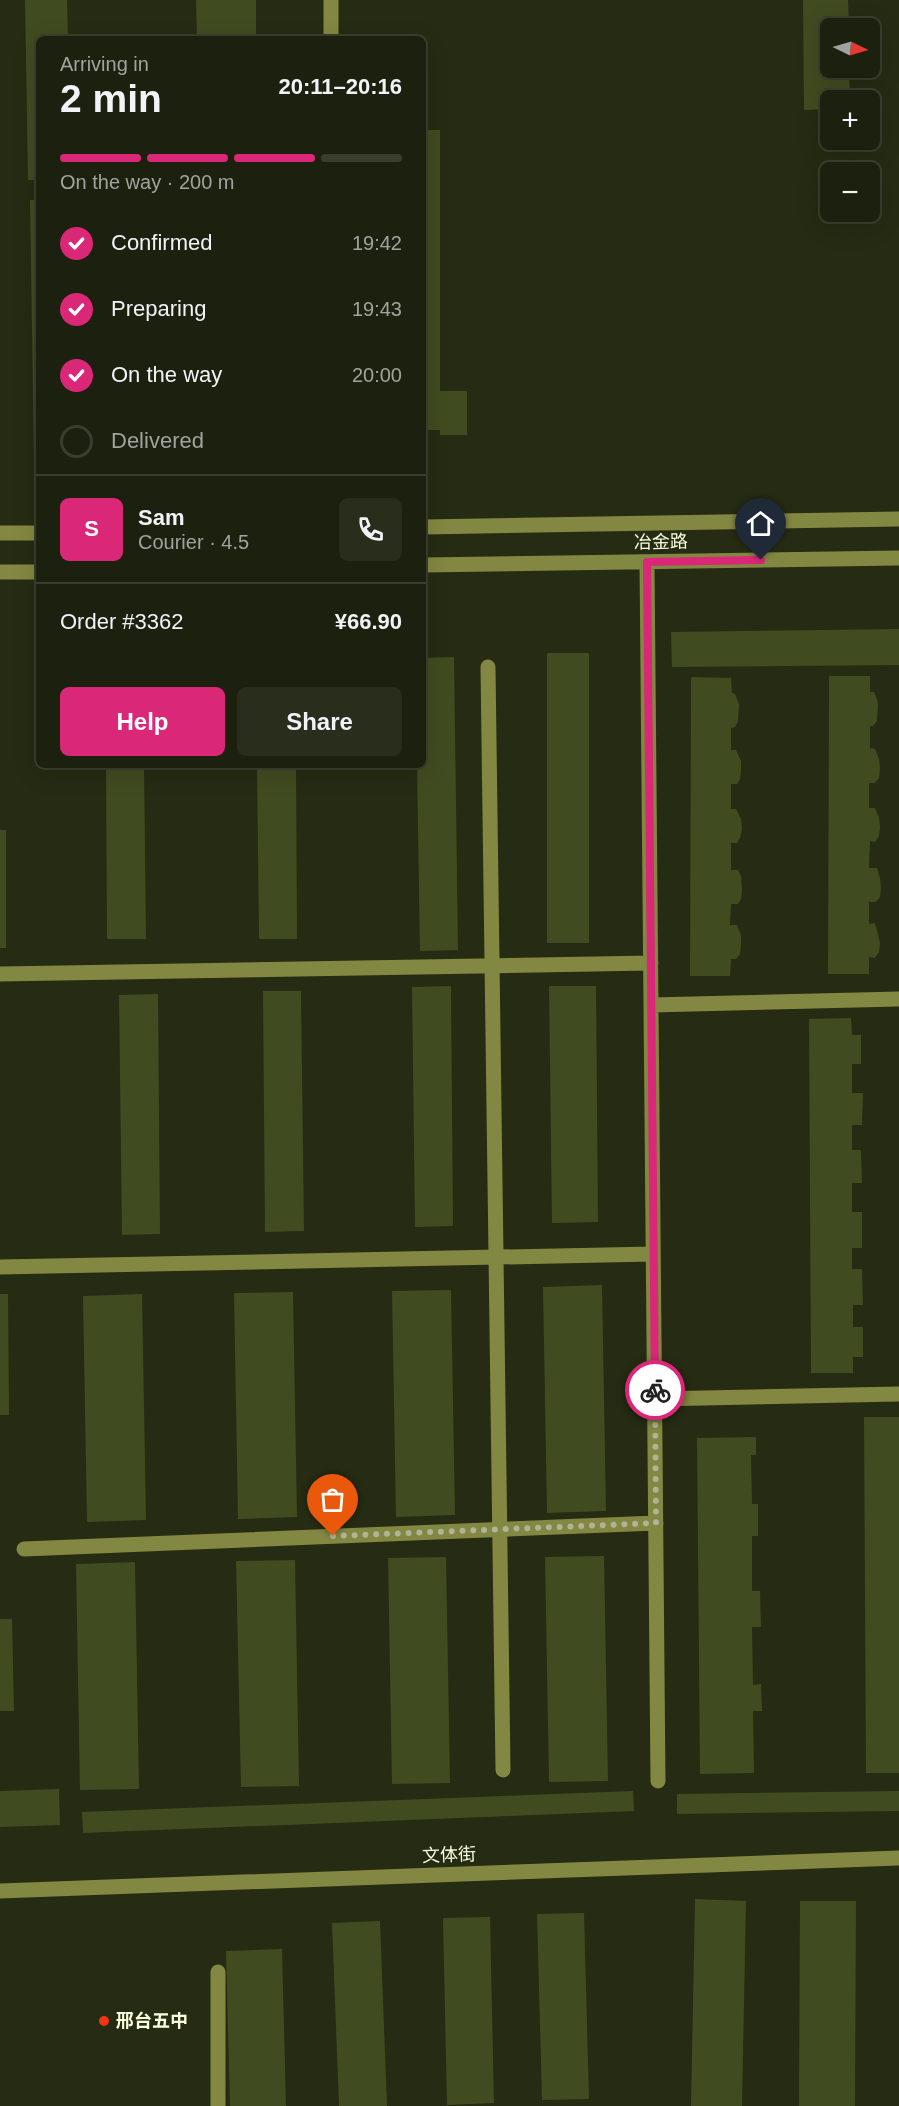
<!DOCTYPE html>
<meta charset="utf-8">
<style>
body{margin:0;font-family:Arial,"Noto Sans SC",sans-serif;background:#292d1c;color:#f1f3f6;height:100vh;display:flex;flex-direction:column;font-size:22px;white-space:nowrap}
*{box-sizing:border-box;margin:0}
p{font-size:20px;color:#a0a39e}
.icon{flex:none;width:33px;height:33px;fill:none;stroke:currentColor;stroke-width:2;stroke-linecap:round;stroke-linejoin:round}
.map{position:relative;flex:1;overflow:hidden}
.drawer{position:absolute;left:36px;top:36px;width:390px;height:732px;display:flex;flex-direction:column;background:#1c200e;border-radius:9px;box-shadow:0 6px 24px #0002,0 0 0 2px #3a3e2e}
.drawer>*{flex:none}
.needle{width:39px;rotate:95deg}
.tools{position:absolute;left:820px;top:18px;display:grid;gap:12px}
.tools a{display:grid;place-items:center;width:60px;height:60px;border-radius:9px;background:#1c200e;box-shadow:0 6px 24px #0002,0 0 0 2px #3a3e2e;font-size:30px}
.pin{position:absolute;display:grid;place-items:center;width:51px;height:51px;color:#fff;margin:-62px -26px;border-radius:50% 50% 50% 0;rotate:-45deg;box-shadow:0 0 6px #0007}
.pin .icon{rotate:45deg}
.courier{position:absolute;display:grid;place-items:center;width:60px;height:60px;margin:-30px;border:4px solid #db2777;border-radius:50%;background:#fff;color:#222;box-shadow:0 2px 8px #0007}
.summary em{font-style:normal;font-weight:700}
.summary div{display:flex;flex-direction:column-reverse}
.summary{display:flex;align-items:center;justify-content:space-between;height:102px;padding:0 24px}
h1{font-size:39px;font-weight:700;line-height:45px}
.bar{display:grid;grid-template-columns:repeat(4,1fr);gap:9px 6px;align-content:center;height:72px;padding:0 24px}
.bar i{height:8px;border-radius:4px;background:#3a3e2e}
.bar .current{background:#db2777}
.bar p{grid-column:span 4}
.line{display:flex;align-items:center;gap:15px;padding:0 24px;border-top:2px solid #3a3e2e}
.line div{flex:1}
.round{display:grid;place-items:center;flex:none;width:63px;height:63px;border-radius:9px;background:#292d1c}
ol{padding:0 24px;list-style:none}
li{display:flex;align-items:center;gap:18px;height:66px}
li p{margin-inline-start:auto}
li .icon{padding:6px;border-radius:50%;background:#db2777;color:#fff;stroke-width:4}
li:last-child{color:#a0a39e}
li i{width:33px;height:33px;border:3px solid #3a3e2e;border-radius:50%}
.cta{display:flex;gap:12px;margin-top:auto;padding:12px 24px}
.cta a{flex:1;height:69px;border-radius:9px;background:#db2777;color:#fff;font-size:24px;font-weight:700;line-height:69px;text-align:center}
.cta a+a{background:#292d1c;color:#f1f3f6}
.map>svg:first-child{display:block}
.building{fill:#414b20}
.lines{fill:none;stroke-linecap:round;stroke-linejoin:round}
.minor{stroke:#828741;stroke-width:15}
.done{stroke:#afb498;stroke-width:6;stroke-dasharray:0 10.8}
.route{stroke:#db2777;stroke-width:8}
.poi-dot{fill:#f23316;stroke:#262b13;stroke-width:2}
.labels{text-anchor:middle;stroke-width:4.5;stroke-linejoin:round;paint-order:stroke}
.street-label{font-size:18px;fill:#f9fddf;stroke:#262b13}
.poi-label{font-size:18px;font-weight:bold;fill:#f9fddf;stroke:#262b13;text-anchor:start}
</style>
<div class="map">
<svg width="899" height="2106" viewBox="0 0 899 2106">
<rect width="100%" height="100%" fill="#262b13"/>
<path class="building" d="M25 0H67L68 39H39V180H28Z
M196 0H256V39H197Z
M803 0H848L849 28H831V68H849L850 100H831V109L804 110Z
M423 130H440V391H467V435H440V430H423Z
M30 200H39V455H34Z
M899 629V665L672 667 671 632Z
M547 653H589V943H547Z
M454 657 458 950 420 951 417 765H423V658Z
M829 676H870V692H874L878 702 877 721 873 726H870V748L875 749 879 759 880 768 879 778 875 783H869V808H875L879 818 880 827 879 836 875 842 870 841 869 868H877L880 878 881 888 880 897 876 902H869V924L875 923 880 943 879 952 875 958 869 957V974H828Z
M691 677 731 678 732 693 735 694 739 704 738 722 735 727 731 728V750H736L741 761V770L740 779 737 784H731V809H736L741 819 742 829 740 838 737 843H731V870H738L741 876 742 890 741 899 738 904H731L730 925H737L741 935V945L740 954 736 959H731L730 976H690Z
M106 765H144L146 939H107Z
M257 765H296L297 939H259Z
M0 830H6V948H0Z
M451 986 453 1226 415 1227 412 987Z
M549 986H596L598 1222 552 1223Z
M263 991H301L304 1231 265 1232Z
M158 994 160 1234 122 1235 119 995Z
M851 1018 852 1035H861V1064H852V1093H863L862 1125H852V1150H861L862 1183H852V1212H862V1248H852V1269H862L863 1305H853V1327H863V1357H853V1373H811L809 1019Z
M602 1285 606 1511 547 1513 543 1287Z
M451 1290 455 1515 396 1517 392 1291Z
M293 1292 297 1517 238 1519 234 1293Z
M0 1294H8L9 1415H0Z
M142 1294 146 1520 87 1522 83 1296Z
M864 1417H899V1773H866Z
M756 1437V1455H751L752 1504H758V1536H752V1591H760L761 1627H752L753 1685 761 1684 762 1711H753L754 1773 700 1774 697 1438Z
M604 1556 608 1781 549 1782 545 1557Z
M446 1557 450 1783 392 1784 388 1558Z
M295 1560 299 1786 241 1787 236 1561Z
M135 1562 139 1789 80 1790 76 1564Z
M0 1619H12L14 1711H0Z
M59 1789 60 1825 0 1827V1791Z
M633 1791 634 1811 83 1833 82 1812Z
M899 1791V1811L677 1814V1794Z
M695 1899 746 1901 742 2106H691Z
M800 1901H856L855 2106H799Z
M584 1913 589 2099 542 2100 537 1914Z
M490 1917 494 2103 447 2105 443 1918Z
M380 1921 387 2106H339L332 1923Z
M282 1949 286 2106H230L226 1951Z"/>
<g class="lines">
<path class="minor" d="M331 0V39
M423 527 899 519
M0 533H39
M647 562 658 1781
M423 565 899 558
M0 572H39
M488 667 503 1770
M0 974 651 963
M651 1005 899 999
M0 1267 653 1254
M655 1399 899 1394
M24 1549 656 1523
M0 1891 899 1858
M218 1972V2106"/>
</g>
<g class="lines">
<path class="done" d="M333 1536 656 1523 655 1390"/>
<path class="route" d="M655 1390 647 562 761 560"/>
</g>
<circle class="poi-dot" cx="104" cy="2021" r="6"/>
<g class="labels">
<g class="street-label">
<text transform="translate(661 542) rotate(-1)" y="6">冶金路</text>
<text transform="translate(449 1855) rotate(-2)" y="6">文体街</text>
</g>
<g class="poi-label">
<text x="116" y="2027">邢台五中</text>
</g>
</g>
</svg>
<div class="tools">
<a><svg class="needle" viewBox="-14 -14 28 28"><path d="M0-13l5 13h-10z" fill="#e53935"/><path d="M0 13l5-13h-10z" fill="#a0a39e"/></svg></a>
<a>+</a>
<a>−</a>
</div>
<div class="pin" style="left:333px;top:1536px;background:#ea580c"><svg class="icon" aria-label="bag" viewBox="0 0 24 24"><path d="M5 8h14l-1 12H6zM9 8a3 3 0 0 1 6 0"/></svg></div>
<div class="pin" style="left:761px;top:560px;background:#1f2937"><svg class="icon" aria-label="home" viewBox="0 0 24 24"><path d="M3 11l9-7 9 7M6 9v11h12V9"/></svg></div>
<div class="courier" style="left:655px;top:1390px"><svg class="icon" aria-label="bike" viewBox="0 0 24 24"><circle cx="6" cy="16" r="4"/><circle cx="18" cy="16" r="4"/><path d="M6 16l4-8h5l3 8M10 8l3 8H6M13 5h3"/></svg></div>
<section class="drawer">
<div class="summary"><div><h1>2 min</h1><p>Arriving in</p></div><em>20:11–20:16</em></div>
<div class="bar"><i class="current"></i><i class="current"></i><i class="current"></i><i></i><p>On the way · 200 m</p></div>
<ol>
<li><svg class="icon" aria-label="check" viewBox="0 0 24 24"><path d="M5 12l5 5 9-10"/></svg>Confirmed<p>19:42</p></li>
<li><svg class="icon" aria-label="check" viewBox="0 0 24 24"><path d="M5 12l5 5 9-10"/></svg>Preparing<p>19:43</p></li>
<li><svg class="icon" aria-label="check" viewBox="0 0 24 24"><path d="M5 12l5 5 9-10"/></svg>On the way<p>20:00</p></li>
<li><i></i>Delivered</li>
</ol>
<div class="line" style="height:108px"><b class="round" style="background:#db2777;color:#fff">S</b><div><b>Sam</b><p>Courier · 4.5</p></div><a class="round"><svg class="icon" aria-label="phone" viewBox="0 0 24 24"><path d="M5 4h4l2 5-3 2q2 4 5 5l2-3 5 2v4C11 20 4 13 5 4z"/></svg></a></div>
<div class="line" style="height:78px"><div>Order #3362</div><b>¥66.90</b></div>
<div class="cta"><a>Help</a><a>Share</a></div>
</section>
</div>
